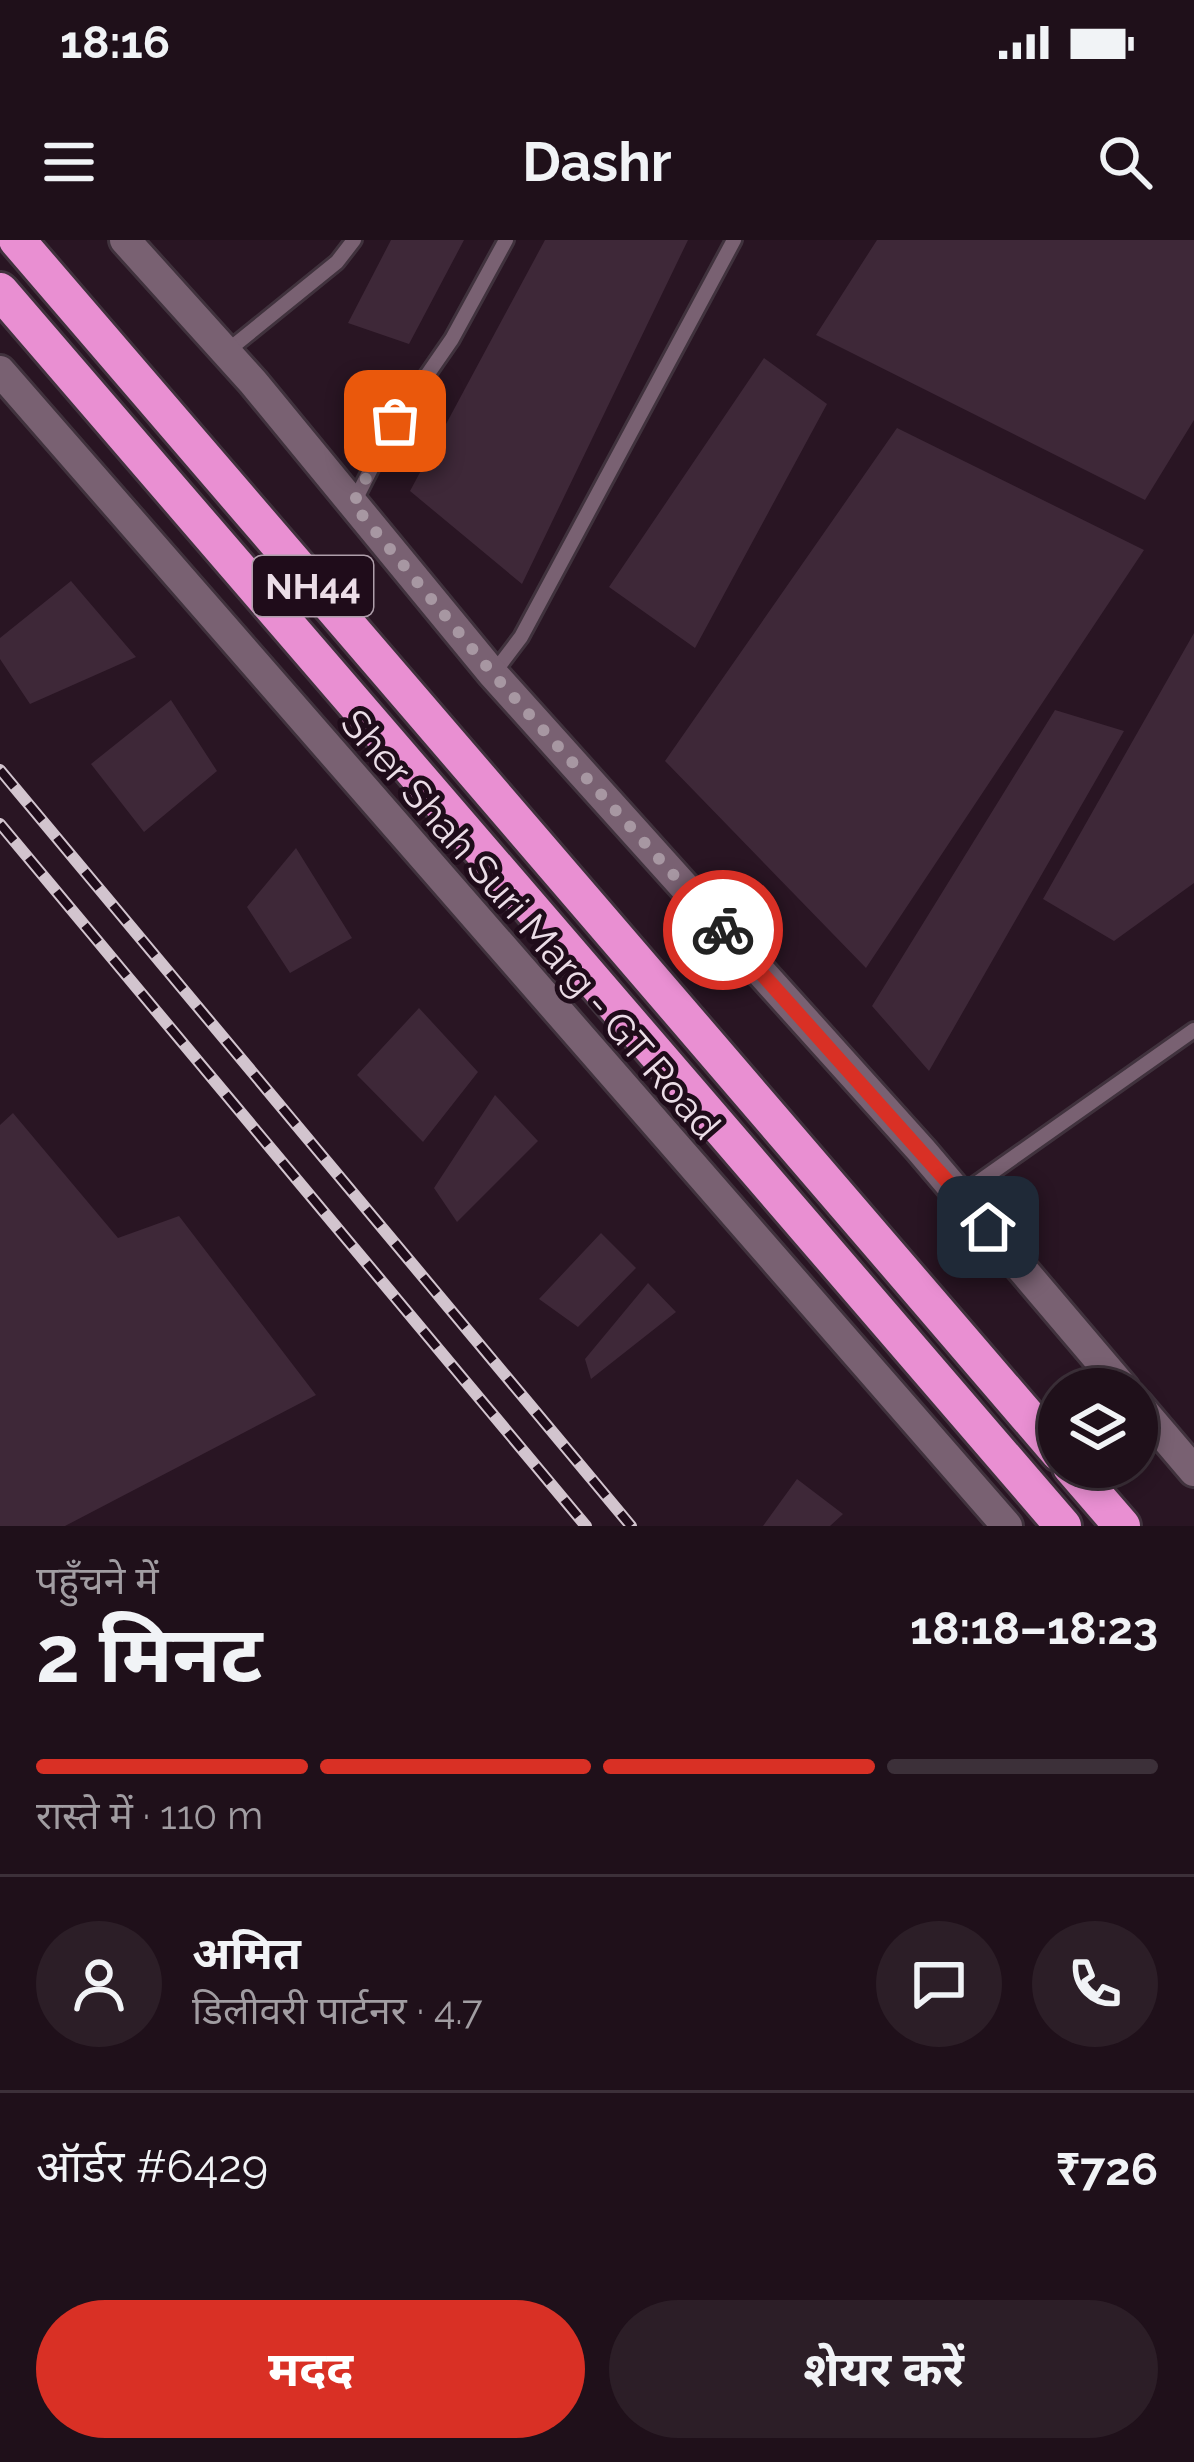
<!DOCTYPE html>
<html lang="hi">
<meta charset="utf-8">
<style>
body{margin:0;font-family:Raleway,"Noto Sans Devanagari",sans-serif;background:#2c1e27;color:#f1f3f6;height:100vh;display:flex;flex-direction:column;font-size:45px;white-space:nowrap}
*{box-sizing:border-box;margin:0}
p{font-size:39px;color:#a19da2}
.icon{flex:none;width:66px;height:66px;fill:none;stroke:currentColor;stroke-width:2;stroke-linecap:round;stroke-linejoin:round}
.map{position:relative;height:1286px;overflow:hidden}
.panel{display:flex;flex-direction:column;background:#1f101a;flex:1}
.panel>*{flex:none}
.buttons{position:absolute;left:1038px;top:1128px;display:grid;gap:24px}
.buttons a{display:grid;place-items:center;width:120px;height:120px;border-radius:50%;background:#1f101a;box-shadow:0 6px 18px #0003,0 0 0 3px #3c3039;font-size:60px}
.pin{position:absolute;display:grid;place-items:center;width:102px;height:102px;color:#fff;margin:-51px;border-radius:24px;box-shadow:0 6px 18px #0006}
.courier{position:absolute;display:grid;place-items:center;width:120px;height:120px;margin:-60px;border:9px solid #d93025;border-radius:50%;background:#fff;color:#222;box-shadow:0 3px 15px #0007}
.head em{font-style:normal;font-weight:700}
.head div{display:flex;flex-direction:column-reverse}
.head{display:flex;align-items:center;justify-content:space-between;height:204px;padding:0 36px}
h1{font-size:78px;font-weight:700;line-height:90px}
.bar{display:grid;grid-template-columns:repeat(4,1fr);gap:18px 12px;align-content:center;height:144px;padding:0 36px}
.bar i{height:15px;border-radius:9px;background:#3c3039}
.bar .current{background:#d93025}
.bar p{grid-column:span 4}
.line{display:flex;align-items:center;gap:30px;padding:0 36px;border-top:3px solid #3c3039}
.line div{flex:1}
.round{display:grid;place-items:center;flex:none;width:126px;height:126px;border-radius:63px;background:#2c1e27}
.cta{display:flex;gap:24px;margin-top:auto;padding:24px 36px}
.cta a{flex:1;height:138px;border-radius:72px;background:#d93025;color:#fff;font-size:48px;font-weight:700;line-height:138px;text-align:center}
.cta a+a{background:#2c1e27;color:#f1f3f6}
.status{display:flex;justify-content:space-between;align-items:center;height:84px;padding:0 60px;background:#1f101a;direction:ltr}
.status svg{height:33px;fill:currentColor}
header{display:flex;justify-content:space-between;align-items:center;height:156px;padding:0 36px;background:#1f101a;font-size:54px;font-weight:700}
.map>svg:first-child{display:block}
.building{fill:#3e2838}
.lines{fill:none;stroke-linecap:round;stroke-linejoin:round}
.lane-casing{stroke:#40323d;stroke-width:20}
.secondary-casing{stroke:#40323d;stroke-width:36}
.highway-casing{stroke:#40323d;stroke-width:42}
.lane{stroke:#796172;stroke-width:14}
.secondary{stroke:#796172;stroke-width:30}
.highway{stroke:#e98fd2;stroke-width:36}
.rail-casing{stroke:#d2c4ce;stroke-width:12}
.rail{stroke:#1f0c1a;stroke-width:8;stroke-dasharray:22;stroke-linecap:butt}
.done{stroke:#a797a2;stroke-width:12;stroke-dasharray:0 21.6}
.route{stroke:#d93025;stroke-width:15}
.labels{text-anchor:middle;stroke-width:10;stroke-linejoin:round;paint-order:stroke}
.shield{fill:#1f0c1a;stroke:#ae9eaa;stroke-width:3}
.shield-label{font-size:36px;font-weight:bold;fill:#ebdde7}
.street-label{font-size:39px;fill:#ebdde7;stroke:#1f0c1a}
</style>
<div class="status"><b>18:16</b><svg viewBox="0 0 49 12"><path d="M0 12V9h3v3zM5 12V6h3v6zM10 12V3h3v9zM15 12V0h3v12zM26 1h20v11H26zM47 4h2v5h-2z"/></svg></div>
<header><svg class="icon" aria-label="menu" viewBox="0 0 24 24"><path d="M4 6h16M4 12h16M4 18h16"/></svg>Dashr<svg class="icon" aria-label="search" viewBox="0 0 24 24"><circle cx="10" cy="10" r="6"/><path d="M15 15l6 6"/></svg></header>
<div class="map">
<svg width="1194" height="1286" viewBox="0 0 1194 1286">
<rect width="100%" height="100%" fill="#291523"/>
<path class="building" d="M391 0H464L409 104 348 83Z
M545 0H688L522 344 410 251Z
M877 0H1194V180L1145 260 816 95Z
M764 118 827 164 695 408 609 347Z
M897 188 1144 310 866 728 665 521Z
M71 341 136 417 30 464 0 419V398Z
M1194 393V643L1114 701 1043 659Z
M171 460 217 531 144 592 91 524Z
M1055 470 1124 491 929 831 872 766Z
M296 608 352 698 290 733 247 667Z
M419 768 478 832 423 902 357 835Z
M495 855 538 901 457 982 434 948Z
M13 873 118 998 179 976 316 1155 65 1286H0V885Z
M601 993 636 1028 578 1087 539 1059Z
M648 1043 676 1072 591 1139 585 1119Z
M797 1239 843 1274 830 1286H763Z"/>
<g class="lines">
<defs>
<path id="lane" d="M226 112 337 22 354 0
M353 264 396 180 452 99 506 0
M493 434 521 397 734 0
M960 955 1194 790"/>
<path id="secondary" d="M125 0 253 142 493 434 921 910 1124 1149
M0 131 1007 1286
M1137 1164 1194 1231"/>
<path id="highway" d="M17 0 1059 1213
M0 51 1063 1286
M1071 1227 1122 1286"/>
</defs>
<use href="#lane" class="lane-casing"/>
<use href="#secondary" class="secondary-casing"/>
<use href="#highway" class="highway-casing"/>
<use href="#lane" class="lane"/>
<use href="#secondary" class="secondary"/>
<use href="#highway" class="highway"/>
<defs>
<path id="rail" d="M0 530 631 1286
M0 584 586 1286"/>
</defs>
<use href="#rail" class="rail-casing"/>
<use href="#rail" class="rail"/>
</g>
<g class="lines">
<path class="done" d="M395 181 353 264 493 434 723 690"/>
<path class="route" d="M723 690 988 987"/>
</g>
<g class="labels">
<rect class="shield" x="253" y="316" width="120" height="60" rx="9"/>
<g class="shield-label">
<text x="313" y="359">NH44</text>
</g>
<g class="street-label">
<text transform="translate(531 684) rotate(49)" y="14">Sher Shah Suri Marg - GT Road</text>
</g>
</g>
</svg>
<div class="buttons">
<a><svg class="icon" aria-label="layers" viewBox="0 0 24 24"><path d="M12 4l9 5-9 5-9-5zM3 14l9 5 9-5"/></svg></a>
</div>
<div class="pin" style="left:395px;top:181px;background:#ea580c"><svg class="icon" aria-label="bag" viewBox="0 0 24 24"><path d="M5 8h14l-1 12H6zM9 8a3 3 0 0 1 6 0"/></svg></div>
<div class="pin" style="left:988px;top:987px;background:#1f2937"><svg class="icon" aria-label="home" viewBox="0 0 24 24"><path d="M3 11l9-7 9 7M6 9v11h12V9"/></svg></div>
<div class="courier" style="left:723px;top:690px"><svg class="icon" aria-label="bike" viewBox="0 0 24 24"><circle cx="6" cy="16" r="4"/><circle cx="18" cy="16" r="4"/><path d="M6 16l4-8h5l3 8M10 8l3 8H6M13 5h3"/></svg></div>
</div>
<section class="panel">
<div class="head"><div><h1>2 मिनट</h1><p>पहुँचने में</p></div><em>18:18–18:23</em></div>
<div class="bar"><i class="current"></i><i class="current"></i><i class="current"></i><i></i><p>रास्ते में · 110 m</p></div>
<div class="line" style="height:216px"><a class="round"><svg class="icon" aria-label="person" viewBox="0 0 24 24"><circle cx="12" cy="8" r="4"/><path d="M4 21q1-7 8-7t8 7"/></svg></a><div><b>अमित</b><p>डिलीवरी पार्टनर · 4.7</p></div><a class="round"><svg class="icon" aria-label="chat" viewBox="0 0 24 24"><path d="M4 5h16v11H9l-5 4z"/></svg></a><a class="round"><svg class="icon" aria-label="phone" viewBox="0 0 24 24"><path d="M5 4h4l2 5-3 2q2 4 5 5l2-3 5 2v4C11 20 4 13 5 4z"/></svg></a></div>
<div class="line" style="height:156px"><div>ऑर्डर #6429</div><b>₹726</b></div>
<div class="cta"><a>मदद</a><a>शेयर करें</a></div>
</section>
